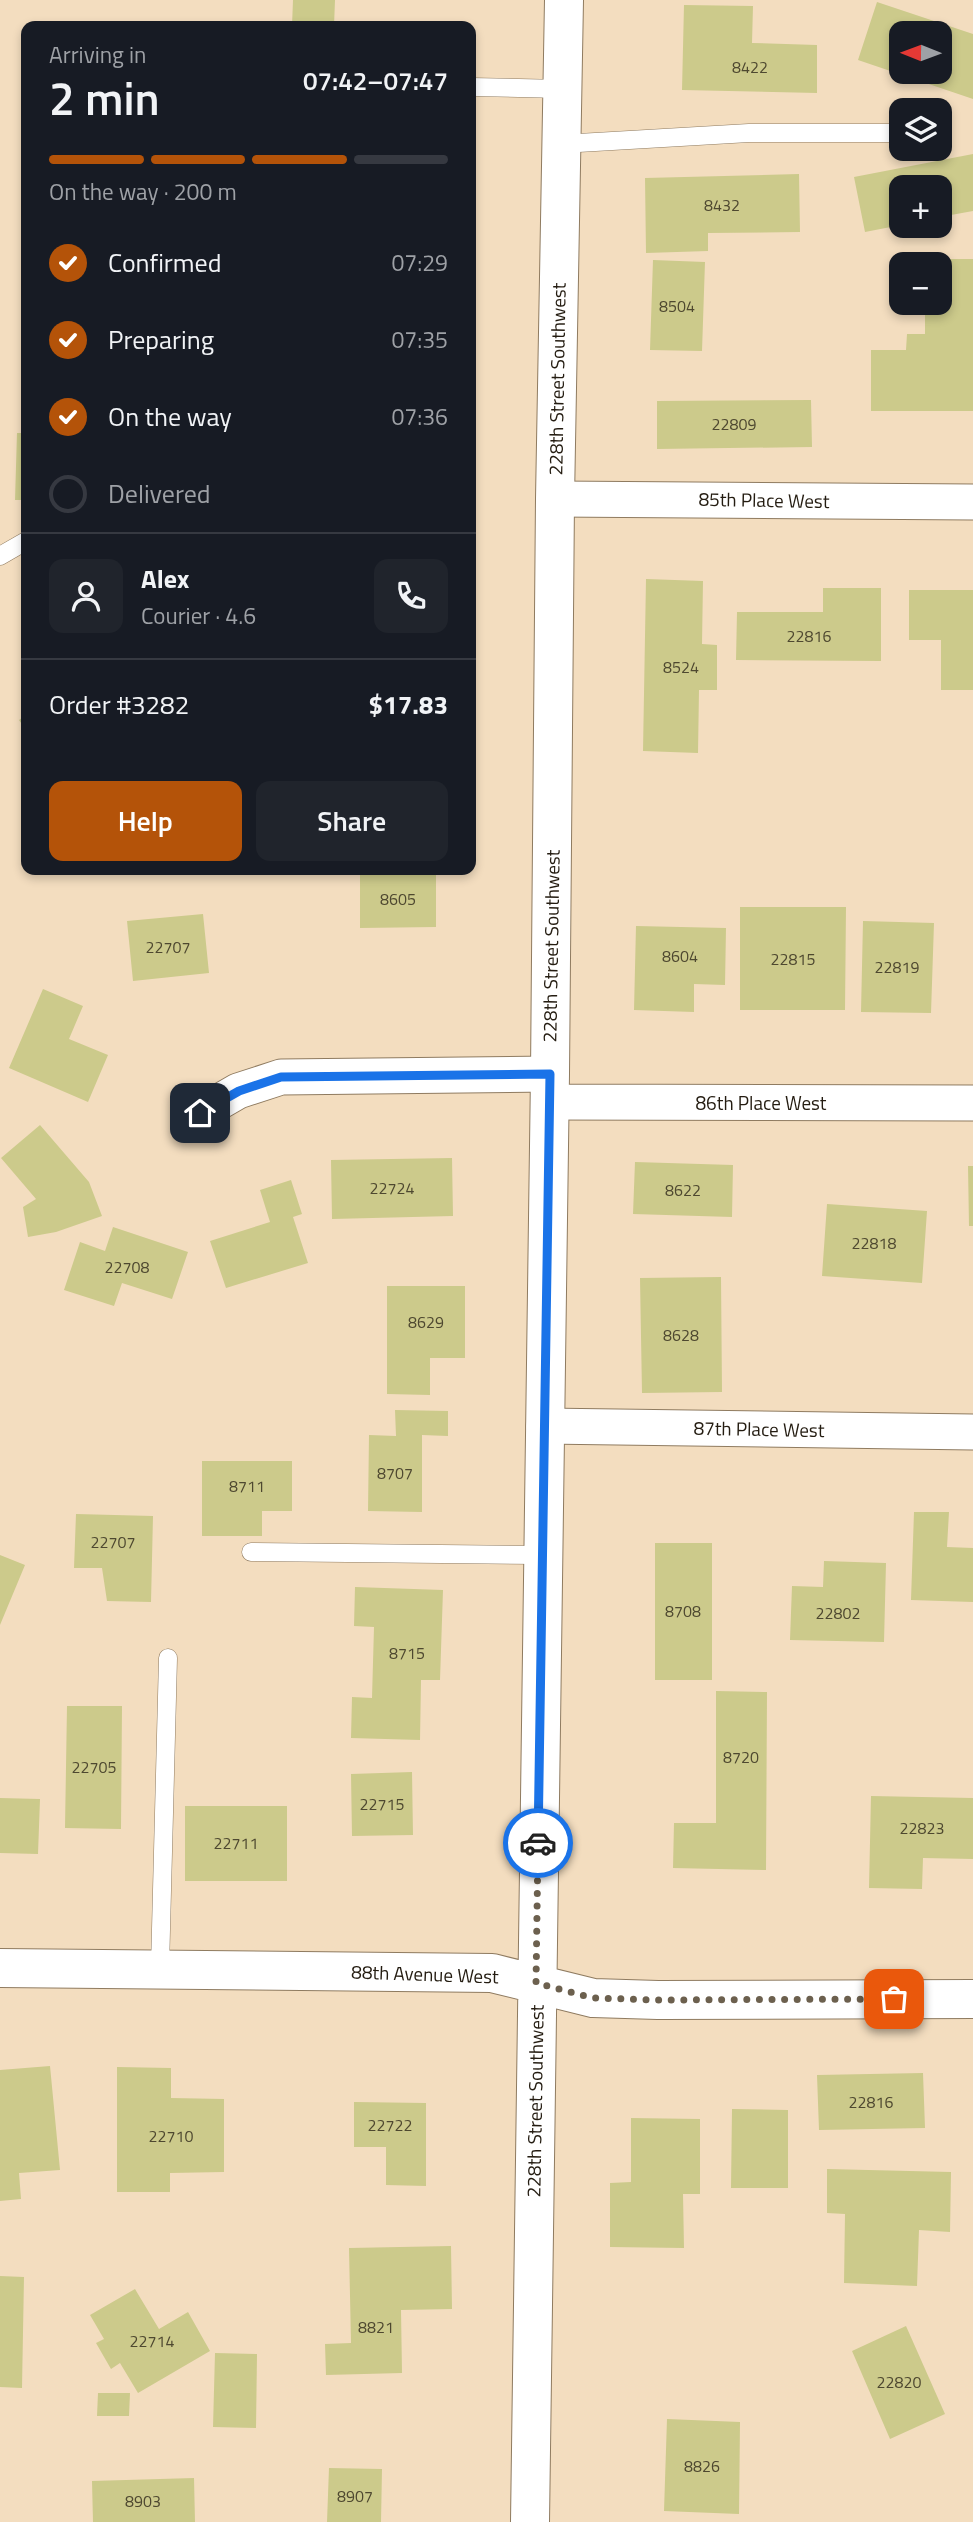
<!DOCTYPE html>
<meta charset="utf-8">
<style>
body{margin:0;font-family:"Titillium Web",sans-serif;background:#20242c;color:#f1f3f6;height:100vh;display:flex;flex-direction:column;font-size:26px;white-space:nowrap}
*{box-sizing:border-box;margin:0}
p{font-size:23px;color:#9ea1a6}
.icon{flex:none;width:38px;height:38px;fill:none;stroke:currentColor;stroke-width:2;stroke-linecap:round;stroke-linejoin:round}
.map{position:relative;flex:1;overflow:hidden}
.side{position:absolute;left:21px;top:21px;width:455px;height:854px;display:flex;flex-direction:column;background:#171b24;border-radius:14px;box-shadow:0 4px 10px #0003}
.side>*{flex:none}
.needle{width:46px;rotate:271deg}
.fabs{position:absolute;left:889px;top:21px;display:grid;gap:14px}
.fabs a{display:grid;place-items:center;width:63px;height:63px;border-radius:14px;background:#171b24;box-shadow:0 4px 10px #0003;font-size:35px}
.pin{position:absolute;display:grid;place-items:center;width:60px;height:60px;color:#fff;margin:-30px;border-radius:14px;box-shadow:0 4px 10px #0006}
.courier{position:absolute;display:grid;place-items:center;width:70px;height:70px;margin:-35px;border:5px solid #1a73e8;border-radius:50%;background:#fff;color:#222;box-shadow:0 2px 9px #0007}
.headline em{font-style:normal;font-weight:600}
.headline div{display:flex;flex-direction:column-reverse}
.headline{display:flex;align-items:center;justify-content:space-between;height:119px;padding:0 28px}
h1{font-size:46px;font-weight:600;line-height:52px}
.bar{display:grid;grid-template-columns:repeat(4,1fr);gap:10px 7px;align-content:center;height:84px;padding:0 28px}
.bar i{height:9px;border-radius:5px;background:#363941}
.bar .active{background:#b45309}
.bar p{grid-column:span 4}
.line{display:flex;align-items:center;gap:18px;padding:0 28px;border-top:2px solid #363941}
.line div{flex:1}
.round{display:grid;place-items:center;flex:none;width:74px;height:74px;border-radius:14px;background:#20242c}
ol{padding:0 28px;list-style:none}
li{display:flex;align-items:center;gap:21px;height:77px}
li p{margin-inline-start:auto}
li .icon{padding:7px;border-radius:50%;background:#b45309;color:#fff;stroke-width:4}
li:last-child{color:#9ea1a6}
li i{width:38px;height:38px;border:4px solid #363941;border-radius:50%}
.cta{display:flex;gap:14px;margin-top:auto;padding:14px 28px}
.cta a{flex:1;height:80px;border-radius:14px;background:#b45309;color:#fff;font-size:28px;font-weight:600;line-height:80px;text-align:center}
.cta a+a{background:#20242c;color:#f1f3f6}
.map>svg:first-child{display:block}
.building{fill:#ccca8b;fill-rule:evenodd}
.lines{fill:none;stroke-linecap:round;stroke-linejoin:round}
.lane-casing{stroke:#8f7b60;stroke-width:19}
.street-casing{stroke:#8f7b60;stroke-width:37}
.secondary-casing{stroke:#8f7b60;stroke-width:40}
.lane{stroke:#fff;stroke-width:18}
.street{stroke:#fff;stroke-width:35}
.secondary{stroke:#fff;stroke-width:38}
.done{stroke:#6c604e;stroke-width:7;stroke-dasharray:0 12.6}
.route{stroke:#1a73e8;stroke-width:9}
.labels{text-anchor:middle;stroke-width:5;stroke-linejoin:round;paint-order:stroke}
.number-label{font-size:16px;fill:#4e4830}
.street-label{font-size:19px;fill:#241c11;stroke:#fff}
</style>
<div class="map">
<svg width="973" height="2522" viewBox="0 0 973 2522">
<rect width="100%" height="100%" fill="#f3ddbf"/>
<path class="building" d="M293 0H335L334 26H292Z
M877 2 973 34V99L858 60ZM901 33H940V72H901Z
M684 5 753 6 752 43 817 45V93L682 90Z
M973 154V211L940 217V187H901V225L865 232 854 177Z
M799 174 800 232 708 233V251L646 253 645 178Z
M925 259H973V411H871V350H906L907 334H925V303H940V264H925Z
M653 260 705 262 702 351 650 350Z
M811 400 812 447 657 449V401Z
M17 433H26V500H15Z
M646 579 703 581 702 644 717 645V690H699L698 753 643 751Z
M823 588H881V661L736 660 737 612H823Z
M909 590H973V690H941V640H909Z
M26 715V730L19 720Z
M360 870H436V927L360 928Z
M740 907H846L845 1010H740Z
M203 914 209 973 133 981 127 921Z
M863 921 934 923 931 1013 861 1012Z
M636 926 726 928 725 985 694 984V1012L634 1010Z
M43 989 83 1006 69 1039 108 1055 88 1102 9 1068Z
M40 1125 89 1182 102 1216 56 1232 28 1237 23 1207 36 1199 1 1158Z
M452 1158 453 1216 332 1219 331 1160Z
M635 1162 733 1165 732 1217 633 1214Z
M968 1166H973V1226H969Z
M291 1180 302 1214 293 1217 308 1263 226 1288 210 1241 270 1222 260 1190Z
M827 1204 927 1211 922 1283 822 1276Z
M113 1227 188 1252 172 1299 122 1283 114 1306 64 1290 80 1242 105 1251Z
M721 1277 722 1392 642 1393 640 1278Z
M387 1286H465V1358H430V1395L387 1394Z
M395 1410 448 1411V1436L422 1435V1512L368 1511 369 1435 396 1436Z
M202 1461H292V1511H262V1536H202Z
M914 1512H949L947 1547 973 1548V1602L911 1600Z
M76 1514 153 1516 151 1602 107 1601 102 1568H74Z
M655 1543H712V1680H655Z
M0 1555 25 1565 0 1625Z
M824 1561 886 1563 884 1642 790 1640 792 1586 823 1587Z
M355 1587 443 1590 440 1680H421L420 1740 351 1738 352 1697 372 1698 374 1627 354 1626Z
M716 1691 767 1692 766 1870 673 1868 674 1823H716Z
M67 1706H122L121 1829 65 1828Z
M412 1772 413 1835 352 1836 351 1774Z
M871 1796 973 1798V1859L923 1858 922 1889 869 1888Z
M0 1798 40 1799 38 1854 0 1853Z
M185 1806H287V1881H185Z
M50 2066 60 2170 19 2173 21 2199 0 2201V2070Z
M117 2067 171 2068V2098L224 2099V2172L170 2173V2192H117Z
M923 2073 925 2128 819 2130 817 2075Z
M354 2102 426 2103V2186L386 2185V2147H354Z
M732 2109 788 2110V2188H731Z
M631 2118 700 2119V2194H683L684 2248 610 2247V2183L631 2182Z
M827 2169 951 2172 950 2232 919 2230 917 2286 844 2283 845 2214 827 2213Z
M451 2246 452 2309 401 2310 402 2373 326 2375 325 2344 351 2343 349 2248Z
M0 2276 24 2277 22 2388 0 2387Z
M135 2289 159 2329 188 2312 210 2351 138 2393 120 2363 111 2369 96 2343 104 2339 90 2315Z
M906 2326 945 2414 890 2439 852 2351Z
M215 2353 257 2354 256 2428 213 2427Z
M98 2393H130L129 2416H97Z
M667 2419 740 2422 739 2514 664 2511Z
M329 2468 382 2469 381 2522H327Z
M194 2478 195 2522H93L92 2481Z"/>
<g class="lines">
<defs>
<path id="lane" d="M471 87 562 89
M561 144 749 133H901
M0 556 26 541
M251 1552 542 1555
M160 1968 168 1658"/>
<path id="street" d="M555 499 973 502
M549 1102 973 1103
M200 1113 238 1091 281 1077 550 1074
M544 1426 973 1432"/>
<path id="secondary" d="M0 1968 492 1973 593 1998 658 2000 973 1999
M530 2522 550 1074 555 499 564 0"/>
</defs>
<use href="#lane" class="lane-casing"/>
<use href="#street" class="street-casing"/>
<use href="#secondary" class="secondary-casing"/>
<use href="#lane" class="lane"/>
<use href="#street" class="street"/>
<use href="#secondary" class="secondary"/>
</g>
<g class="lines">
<path class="done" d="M538 1843 536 1983 593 1998 658 2000 894 1999"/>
<path class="route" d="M200 1113 239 1091 281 1077 550 1074 538 1843"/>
</g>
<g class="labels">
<g class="number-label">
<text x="750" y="73">8422</text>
<text x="722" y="211">8432</text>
<text x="677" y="312">8504</text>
<text x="734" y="430">22809</text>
<text x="809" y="642">22816</text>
<text x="681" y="673">8524</text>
<text x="398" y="905">8605</text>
<text x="168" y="953">22707</text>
<text x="680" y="962">8604</text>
<text x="793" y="965">22815</text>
<text x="897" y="973">22819</text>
<text x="392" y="1194">22724</text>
<text x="683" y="1196">8622</text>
<text x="874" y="1249">22818</text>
<text x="127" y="1273">22708</text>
<text x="426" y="1328">8629</text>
<text x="681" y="1341">8628</text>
<text x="395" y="1479">8707</text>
<text x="247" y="1492">8711</text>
<text x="113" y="1548">22707</text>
<text x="683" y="1617">8708</text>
<text x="838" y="1619">22802</text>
<text x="407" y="1659">8715</text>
<text x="741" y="1763">8720</text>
<text x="94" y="1773">22705</text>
<text x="382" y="1810">22715</text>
<text x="922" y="1834">22823</text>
<text x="236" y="1849">22711</text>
<text x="871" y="2108">22816</text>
<text x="390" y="2131">22722</text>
<text x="171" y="2142">22710</text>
<text x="376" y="2333">8821</text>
<text x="152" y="2347">22714</text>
<text x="899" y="2388">22820</text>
<text x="702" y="2472">8826</text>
<text x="355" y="2502">8907</text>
<text x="143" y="2507">8903</text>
</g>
<g class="street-label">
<text transform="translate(557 379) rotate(-89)" y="7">228th Street Southwest</text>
<text transform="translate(764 500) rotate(1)" y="7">85th Place West</text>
<text transform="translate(551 946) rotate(-89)" y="7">228th Street Southwest</text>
<text x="761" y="1110">86th Place West</text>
<text transform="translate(759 1429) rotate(1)" y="7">87th Place West</text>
<text transform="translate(425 1974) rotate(2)" y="7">88th Avenue West</text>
<text transform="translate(535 2101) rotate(-89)" y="7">228th Street Southwest</text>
</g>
</g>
</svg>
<div class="fabs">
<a><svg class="needle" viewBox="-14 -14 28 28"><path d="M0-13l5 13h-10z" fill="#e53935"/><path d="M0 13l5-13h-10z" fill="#9ea1a6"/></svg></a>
<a><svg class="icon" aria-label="layers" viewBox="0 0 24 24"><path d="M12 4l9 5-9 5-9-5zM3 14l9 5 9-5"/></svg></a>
<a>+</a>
<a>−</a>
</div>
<div class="pin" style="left:894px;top:1999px;background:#ea580c"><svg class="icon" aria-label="bag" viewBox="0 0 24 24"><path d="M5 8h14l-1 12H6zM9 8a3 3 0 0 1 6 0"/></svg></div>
<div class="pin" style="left:200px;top:1113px;background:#1f2937"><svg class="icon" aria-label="home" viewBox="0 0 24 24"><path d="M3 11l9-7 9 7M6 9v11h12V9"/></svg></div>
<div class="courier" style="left:538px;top:1843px"><svg class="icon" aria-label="car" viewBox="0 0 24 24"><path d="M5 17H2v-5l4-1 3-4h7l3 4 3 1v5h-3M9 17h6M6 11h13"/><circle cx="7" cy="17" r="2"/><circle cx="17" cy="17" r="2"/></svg></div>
<section class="side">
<div class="headline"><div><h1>2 min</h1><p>Arriving in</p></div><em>07:42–07:47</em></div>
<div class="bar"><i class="active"></i><i class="active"></i><i class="active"></i><i></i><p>On the way · 200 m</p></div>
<ol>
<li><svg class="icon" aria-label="check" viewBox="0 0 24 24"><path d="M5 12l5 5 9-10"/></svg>Confirmed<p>07:29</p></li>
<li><svg class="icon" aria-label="check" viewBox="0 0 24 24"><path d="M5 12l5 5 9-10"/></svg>Preparing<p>07:35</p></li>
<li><svg class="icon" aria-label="check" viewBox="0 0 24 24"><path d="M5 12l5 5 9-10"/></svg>On the way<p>07:36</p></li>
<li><i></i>Delivered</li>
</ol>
<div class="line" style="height:126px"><a class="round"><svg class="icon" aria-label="person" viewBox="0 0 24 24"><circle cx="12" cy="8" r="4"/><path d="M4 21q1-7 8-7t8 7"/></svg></a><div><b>Alex</b><p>Courier · 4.6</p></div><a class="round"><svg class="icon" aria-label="phone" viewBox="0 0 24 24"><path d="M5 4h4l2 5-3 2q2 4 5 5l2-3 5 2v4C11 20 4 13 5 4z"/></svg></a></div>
<div class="line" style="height:91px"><div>Order #3282</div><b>$17.83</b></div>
<div class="cta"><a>Help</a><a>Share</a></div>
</section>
</div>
